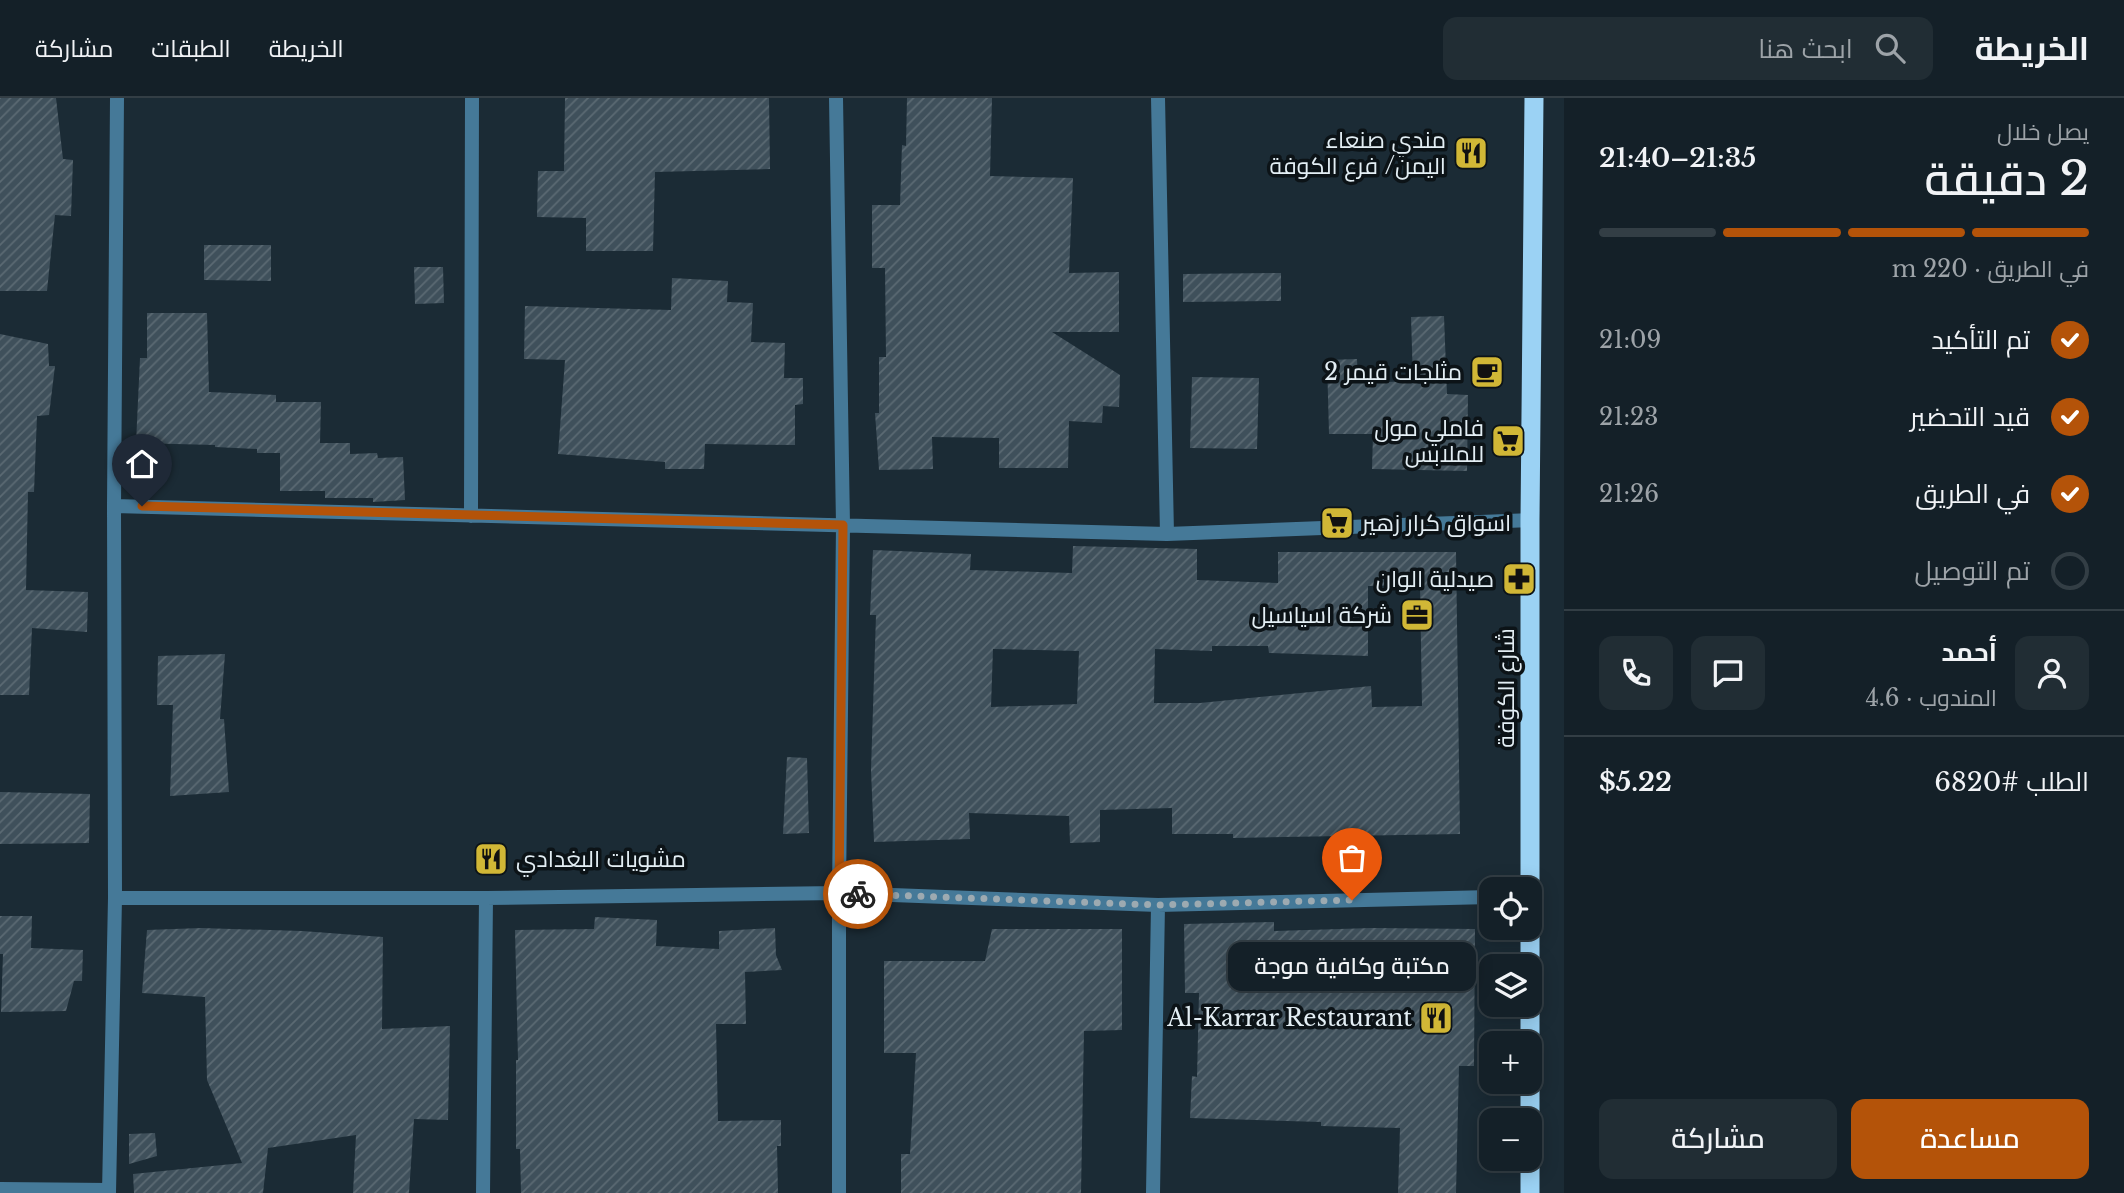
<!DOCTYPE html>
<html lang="ar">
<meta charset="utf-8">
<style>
body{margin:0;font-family:"Libre Baskerville",Cairo,serif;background:#212d34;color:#f1f3f6;direction:rtl;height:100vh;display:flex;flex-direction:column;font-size:26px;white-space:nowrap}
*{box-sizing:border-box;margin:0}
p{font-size:23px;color:#9da3a8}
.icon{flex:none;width:38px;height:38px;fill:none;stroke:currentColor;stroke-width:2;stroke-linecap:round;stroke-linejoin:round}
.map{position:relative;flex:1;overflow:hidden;direction:ltr}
.drawer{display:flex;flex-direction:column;background:#142028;width:560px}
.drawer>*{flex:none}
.fabs{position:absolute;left:1479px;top:779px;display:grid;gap:14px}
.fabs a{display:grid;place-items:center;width:63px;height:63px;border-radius:14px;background:#142028;box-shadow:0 4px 18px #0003,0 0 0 2px #333e45;font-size:35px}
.pin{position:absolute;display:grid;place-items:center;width:60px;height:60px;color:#fff;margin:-72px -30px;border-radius:50% 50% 50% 0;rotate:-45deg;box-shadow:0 0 7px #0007}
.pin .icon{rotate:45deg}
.courier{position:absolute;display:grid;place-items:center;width:70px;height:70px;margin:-35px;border:5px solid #b45309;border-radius:50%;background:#fff;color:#222;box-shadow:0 2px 9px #0007}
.bubble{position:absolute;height:49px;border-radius:14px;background:#142028;box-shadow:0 4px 18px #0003,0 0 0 2px #333e45;font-size:23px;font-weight:600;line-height:49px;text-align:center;direction:rtl}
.head em{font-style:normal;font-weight:600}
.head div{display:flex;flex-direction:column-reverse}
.head{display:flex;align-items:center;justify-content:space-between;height:119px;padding:0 35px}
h1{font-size:46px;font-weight:600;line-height:52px}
.bar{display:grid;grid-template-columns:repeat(4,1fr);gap:10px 7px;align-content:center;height:84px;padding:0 35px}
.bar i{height:9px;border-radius:5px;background:#333e45}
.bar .on{background:#b45309}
.bar p{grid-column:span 4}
.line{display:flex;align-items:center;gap:18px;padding:0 35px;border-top:2px solid #333e45}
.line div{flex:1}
.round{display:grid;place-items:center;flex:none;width:74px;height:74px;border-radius:14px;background:#212d34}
ol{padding:0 35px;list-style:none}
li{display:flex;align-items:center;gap:21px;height:77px}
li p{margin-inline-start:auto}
li .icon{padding:7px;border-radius:50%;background:#b45309;color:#fff;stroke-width:4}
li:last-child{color:#9da3a8}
li i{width:38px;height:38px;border:4px solid #333e45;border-radius:50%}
.cta{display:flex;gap:14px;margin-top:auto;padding:14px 35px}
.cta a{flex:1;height:80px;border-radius:14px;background:#b45309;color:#fff;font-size:28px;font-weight:600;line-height:80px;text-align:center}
.cta a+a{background:#212d34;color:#f1f3f6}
header{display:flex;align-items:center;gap:42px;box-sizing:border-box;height:98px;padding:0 35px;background:#142028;border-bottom:2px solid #333e45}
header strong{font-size:33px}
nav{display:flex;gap:38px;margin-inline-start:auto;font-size:24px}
.search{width:490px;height:63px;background:#212d34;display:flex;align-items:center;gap:18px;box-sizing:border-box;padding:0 24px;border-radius:14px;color:#9da3a8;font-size:26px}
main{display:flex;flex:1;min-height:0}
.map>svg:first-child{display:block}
.building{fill:url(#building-hatch);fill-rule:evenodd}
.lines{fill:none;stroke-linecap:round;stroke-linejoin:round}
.minor{stroke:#457998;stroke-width:14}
.trunk{stroke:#9bd2f4;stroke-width:19}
.done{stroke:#9daab1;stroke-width:7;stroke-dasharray:0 12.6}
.route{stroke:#b45309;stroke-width:9}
.labels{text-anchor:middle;stroke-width:7;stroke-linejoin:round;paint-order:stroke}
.poi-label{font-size:23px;fill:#e3eef4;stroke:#0c1317;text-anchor:end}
.street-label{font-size:23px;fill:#e3eef4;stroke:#0c1317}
</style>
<header>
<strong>الخريطة</strong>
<div class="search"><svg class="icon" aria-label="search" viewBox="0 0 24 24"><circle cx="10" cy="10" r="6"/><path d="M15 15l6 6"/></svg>ابحث هنا</div>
<nav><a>الخريطة</a><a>الطبقات</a><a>مشاركة</a></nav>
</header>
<main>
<section class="drawer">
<div class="head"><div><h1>2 دقيقة</h1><p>يصل خلال</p></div><em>21:35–21:40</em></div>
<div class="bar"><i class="on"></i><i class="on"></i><i class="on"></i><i></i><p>في الطريق · 220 m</p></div>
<ol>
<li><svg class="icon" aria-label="check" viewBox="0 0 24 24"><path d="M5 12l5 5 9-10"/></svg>تم التأكيد<p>21:09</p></li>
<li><svg class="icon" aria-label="check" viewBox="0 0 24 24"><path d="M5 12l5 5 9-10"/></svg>قيد التحضير<p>21:23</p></li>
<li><svg class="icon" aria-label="check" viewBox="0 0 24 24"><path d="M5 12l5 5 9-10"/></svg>في الطريق<p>21:26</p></li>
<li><i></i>تم التوصيل</li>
</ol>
<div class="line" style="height:126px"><a class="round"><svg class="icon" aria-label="person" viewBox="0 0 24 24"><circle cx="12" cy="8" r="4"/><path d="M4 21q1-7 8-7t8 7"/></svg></a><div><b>أحمد</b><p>المندوب · 4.6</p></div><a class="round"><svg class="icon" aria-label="chat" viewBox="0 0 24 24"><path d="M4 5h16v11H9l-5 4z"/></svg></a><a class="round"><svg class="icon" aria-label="phone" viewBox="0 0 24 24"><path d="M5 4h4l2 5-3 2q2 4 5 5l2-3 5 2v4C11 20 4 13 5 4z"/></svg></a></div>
<div class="line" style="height:91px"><div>الطلب #6820</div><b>$5.22</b></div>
<div class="cta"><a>مساعدة</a><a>مشاركة</a></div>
</section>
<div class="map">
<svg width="1564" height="1095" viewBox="0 0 1564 1095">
<defs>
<pattern id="building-hatch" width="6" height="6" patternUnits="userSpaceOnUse" patternTransform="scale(1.75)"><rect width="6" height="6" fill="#3f505b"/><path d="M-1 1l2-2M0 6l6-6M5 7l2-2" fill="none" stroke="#5b6a73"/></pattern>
</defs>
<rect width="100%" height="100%" fill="#1b2b35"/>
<path class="building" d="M0 0H56L63 61 73 62 71 118 55 117 47 193H0Z
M565 0H769L770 71 655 74 653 153H586V120L537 119 538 73H564Z
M907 0H992L990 78 1073 80 1069 175 1119 174V234H1052L1120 277 1119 309 1103 308 1102 325 1069 323 1068 370H999V340L932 339 933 371 879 372 875 315H879V259H886L885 170H872V107H900L902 47 906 48Z
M204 147H271V183L204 182Z
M414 169H443L444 205 415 206Z
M1281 175V203L1183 204V176Z
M672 180 728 183 727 204 753 205 751 244 785 245 784 280H803V306L795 307V347L705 346 704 371H665V364L558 356 565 262 524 261 525 208 671 212Z
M147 215H207L209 294 276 297V304H321L320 345H350V356L377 355 378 360 403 359 405 402 373 404V400H325V393H280V355H257V351L215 349V347L136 345 140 260H147Z
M1444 218 1447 296 1468 297 1467 373 1372 371 1373 336H1329L1327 262 1357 261 1358 285 1413 283 1411 219Z
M0 236 48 246 49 268H55L49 317 37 318 34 394H28L26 492 88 494 87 534 32 530 29 597H0Z
M1192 279 1259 280 1257 351 1190 350Z
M1073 448 1197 451V482L1278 485V454H1456L1460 736 1233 740V736H1172V710L1100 712V744L1070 745 1069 718 969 715 970 741 874 744 871 672 876 517H870L873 452 971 456 970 472 1072 475ZM1420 487 1422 608 1372 609 1371 588 1200 605H1154L1155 551 1212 553V548H1268L1269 555 1368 558V488ZM993 551 1079 553 1077 606 991 609Z
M225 556 220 621H224L229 694 170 698 173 607H157L158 558Z
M787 659 807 660 809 735 783 736Z
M0 694 90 696 89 745 0 746Z
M0 818H32L31 850 83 852 82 883H74L66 913 1 914 3 856H0Z
M595 819 657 822 656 848 719 851V833L775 830 776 857 782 872 745 874 746 926H716L718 1023 781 1022V1048H777L778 1095H521L520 1051H516V962H518L515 832 594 831Z
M1274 824V833L1372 830 1475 831 1474 968H1459L1456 1095H1398L1400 1030 1321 1028V1024L1190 1020 1192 978 1197 979 1199 895H1185L1184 826Z
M201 830 302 833 383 839 382 931 450 928 448 1022 414 1021 409 1095H353L356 1037 268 1050 263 1095H134L133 1076 242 1065 207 982 205 899 142 895 147 832Z
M992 831H1122V932L1084 933 1081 1095H901V1056H910L916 955H884V863H985Z
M155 1035 157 1058 129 1066V1036Z"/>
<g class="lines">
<path class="minor" d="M1158 0 1167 436
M114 408 117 0
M471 418 472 0
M115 800 114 408 1167 436 1530 422
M0 1091 109 1092
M109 1095 115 800H486L839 795 843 427 836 0
M483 1095 486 800
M839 1095V795L1158 807
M1153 1095 1158 807 1491 799"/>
<path class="trunk" d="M1530 1095V422L1534 0"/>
</g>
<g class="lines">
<path class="done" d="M858 796 1158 807 1352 802"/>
<path class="route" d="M142 408 843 427 839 795 858 796"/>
</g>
<defs>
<symbol id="restaurant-square" viewBox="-11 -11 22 22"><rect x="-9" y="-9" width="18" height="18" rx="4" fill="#d1b736" stroke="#0c1317"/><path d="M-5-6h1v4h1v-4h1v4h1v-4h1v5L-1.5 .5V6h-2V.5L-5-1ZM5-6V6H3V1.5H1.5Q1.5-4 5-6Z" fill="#111"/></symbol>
<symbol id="cafe-square" viewBox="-11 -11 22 22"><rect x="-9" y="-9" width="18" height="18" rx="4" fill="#d1b736" stroke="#0c1317"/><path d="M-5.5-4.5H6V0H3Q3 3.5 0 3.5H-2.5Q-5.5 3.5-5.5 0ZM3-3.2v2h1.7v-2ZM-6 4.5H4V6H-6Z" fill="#111"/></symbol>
<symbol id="supermarket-square" viewBox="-11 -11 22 22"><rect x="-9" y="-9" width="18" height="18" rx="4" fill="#d1b736" stroke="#0c1317"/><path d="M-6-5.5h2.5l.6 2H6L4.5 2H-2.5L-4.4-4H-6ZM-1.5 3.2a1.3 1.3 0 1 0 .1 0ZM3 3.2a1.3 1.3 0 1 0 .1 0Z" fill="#111"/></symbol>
<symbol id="pharmacy-square" viewBox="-11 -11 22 22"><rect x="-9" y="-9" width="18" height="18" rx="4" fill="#d1b736" stroke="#0c1317"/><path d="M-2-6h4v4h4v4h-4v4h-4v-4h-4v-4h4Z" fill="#111"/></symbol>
<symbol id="office-square" viewBox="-11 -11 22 22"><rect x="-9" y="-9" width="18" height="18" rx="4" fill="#d1b736" stroke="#0c1317"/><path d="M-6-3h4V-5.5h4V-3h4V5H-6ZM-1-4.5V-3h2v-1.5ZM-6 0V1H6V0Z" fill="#111"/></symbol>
</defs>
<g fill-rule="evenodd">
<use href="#restaurant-square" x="1452" y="36" width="38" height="38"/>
<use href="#cafe-square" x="1468" y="255" width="38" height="38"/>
<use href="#supermarket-square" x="1489" y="324" width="38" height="38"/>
<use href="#supermarket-square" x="1318" y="406" width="38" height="38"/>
<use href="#pharmacy-square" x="1500" y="462" width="38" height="38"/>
<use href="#office-square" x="1398" y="498" width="38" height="38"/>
<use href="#restaurant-square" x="472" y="742" width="38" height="38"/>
<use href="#restaurant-square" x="1417" y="901" width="38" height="38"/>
</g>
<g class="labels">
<g class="poi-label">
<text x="1446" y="50">مندي صنعاء<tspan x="1446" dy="26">اليمن/ فرع الكوفة</tspan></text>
<text x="1462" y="282">مثلجات قيمر 2</text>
<text x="1484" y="338">فاملي مول<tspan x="1484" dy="26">للملابس</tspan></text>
<text x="1362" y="433" text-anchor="start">اسواق كرار زهير</text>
<text x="1494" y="489">صيدلية الوان</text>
<text x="1392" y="525">شركة اسياسيل</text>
<text x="516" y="769" text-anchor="start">مشويات البغدادي</text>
<text x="1412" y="928">ِAl-Karrar Restaurant</text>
</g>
<g class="street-label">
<text transform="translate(1506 590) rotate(-90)" y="8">شارع الكوفة</text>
</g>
</g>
</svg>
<div class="fabs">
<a><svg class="icon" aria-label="locate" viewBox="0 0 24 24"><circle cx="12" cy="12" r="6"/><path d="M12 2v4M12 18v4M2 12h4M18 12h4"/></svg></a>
<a><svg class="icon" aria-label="layers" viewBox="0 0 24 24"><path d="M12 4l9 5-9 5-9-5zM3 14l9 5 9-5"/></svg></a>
<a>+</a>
<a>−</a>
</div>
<div class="pin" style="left:1352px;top:802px;background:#ea580c"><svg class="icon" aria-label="bag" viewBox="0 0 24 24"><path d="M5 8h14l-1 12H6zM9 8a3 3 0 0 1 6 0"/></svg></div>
<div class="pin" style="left:142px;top:408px;background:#1f2937"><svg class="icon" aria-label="home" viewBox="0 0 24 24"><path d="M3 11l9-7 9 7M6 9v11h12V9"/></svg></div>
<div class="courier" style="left:858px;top:796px"><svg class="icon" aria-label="bike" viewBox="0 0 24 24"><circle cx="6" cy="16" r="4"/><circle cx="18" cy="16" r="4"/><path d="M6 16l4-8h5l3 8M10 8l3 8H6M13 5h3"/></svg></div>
<div class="bubble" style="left:1228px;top:844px;width:248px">مكتبة وكافية موجة</div>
</div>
</main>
